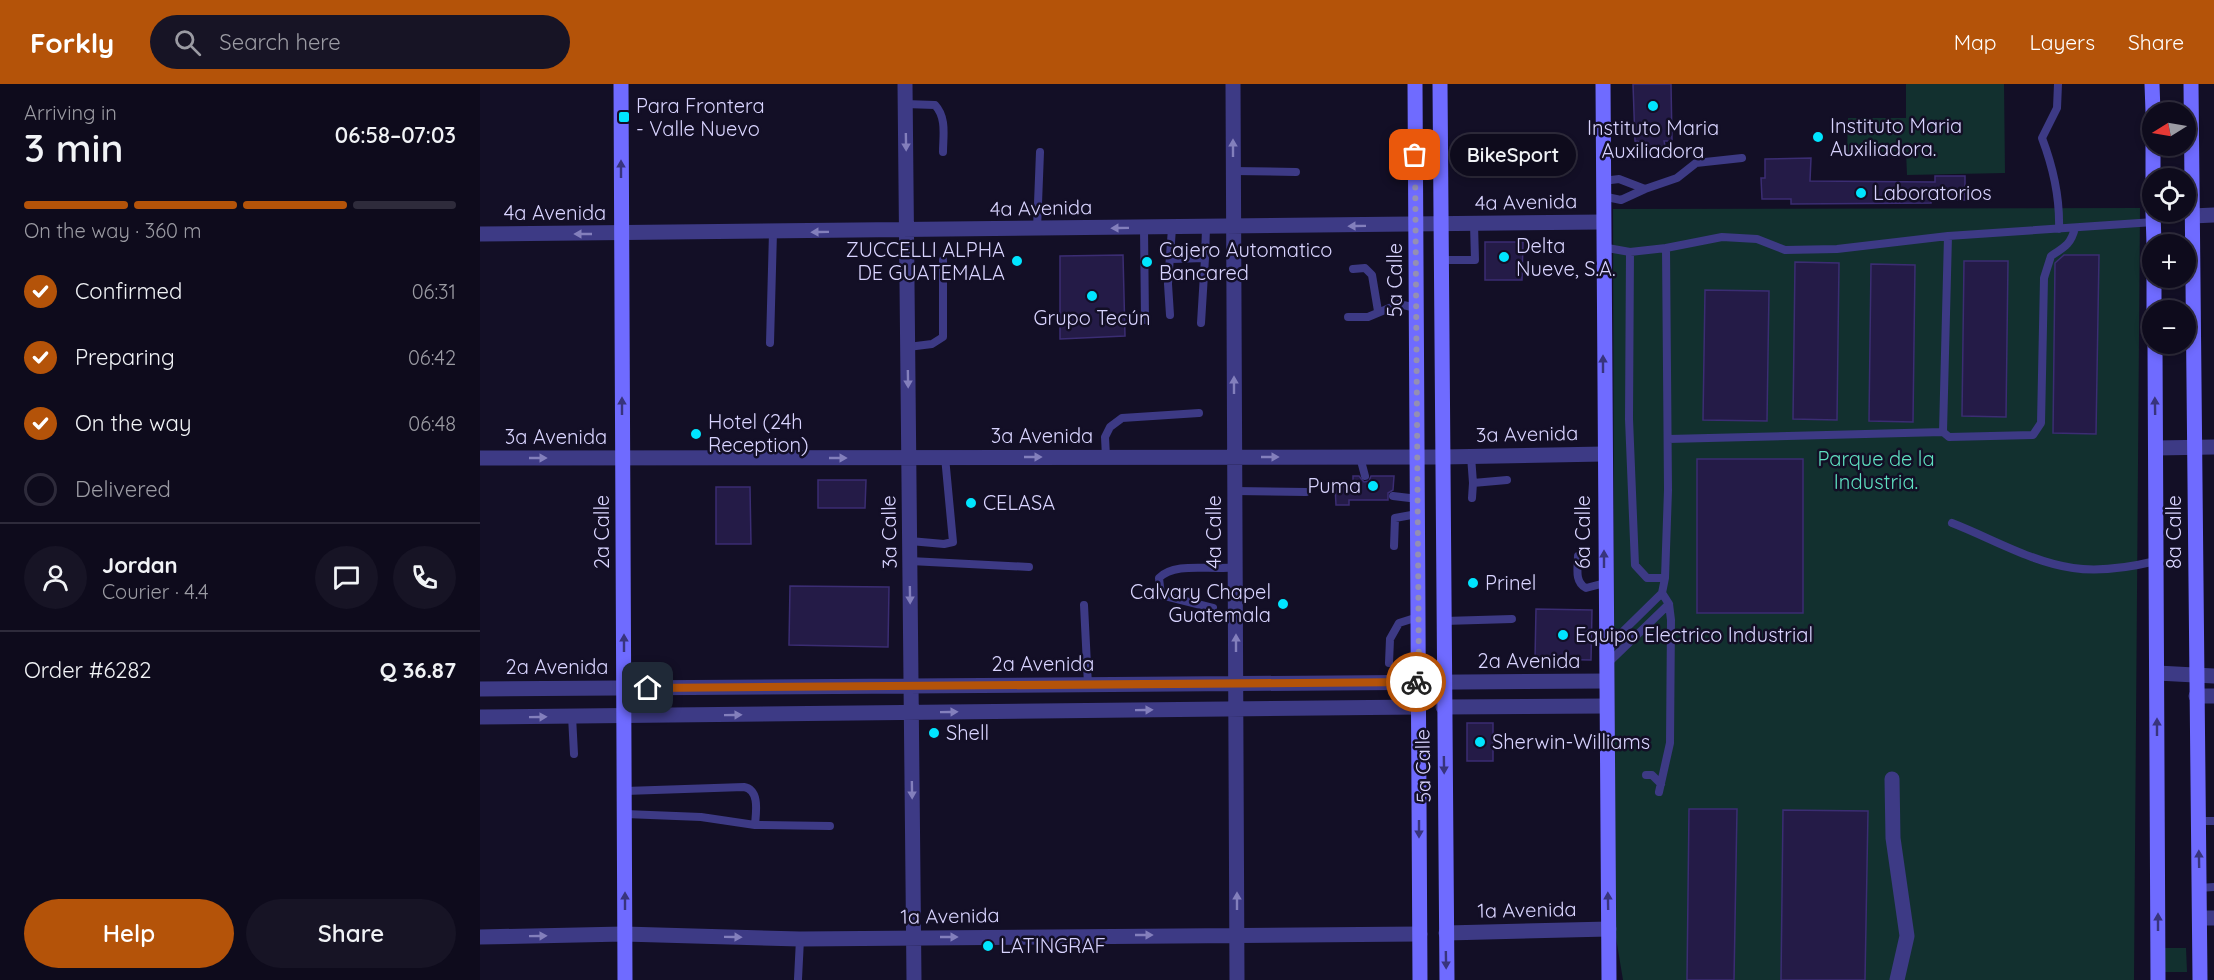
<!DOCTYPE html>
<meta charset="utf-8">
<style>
body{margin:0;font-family:Quicksand,sans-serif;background:#171425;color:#f1f3f6;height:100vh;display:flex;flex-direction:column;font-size:22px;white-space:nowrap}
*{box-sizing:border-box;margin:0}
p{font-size:20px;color:#9b9ba3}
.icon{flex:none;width:33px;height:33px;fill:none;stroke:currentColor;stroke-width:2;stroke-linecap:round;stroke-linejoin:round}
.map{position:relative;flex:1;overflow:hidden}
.drawer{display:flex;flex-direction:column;background:#0e0b1c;width:480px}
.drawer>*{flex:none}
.needle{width:39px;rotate:259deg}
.buttons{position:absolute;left:1662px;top:18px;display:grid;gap:12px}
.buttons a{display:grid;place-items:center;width:54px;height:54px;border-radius:50%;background:#0e0b1c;box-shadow:0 3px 9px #0003,0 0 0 2px #2e2b3b;font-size:30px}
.pin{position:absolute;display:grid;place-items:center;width:51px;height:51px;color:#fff;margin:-26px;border-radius:12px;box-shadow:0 3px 9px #0006}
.courier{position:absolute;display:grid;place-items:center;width:60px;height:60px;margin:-30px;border:4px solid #b45309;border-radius:50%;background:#fff;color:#222;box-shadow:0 2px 8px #0007}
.bubble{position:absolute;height:42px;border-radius:21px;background:#0e0b1c;box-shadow:0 3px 9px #0003,0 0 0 2px #2e2b3b;font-size:20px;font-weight:600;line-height:42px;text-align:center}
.head em{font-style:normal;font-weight:600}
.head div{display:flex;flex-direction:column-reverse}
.head{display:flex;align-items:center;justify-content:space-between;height:102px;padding:0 24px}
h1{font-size:39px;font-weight:600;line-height:45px}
.bar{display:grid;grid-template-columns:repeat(4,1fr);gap:9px 6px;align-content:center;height:72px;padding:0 24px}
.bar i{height:8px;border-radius:4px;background:#2e2b3b}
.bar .on{background:#b45309}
.bar p{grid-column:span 4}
.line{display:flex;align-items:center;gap:15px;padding:0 24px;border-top:2px solid #2e2b3b}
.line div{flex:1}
.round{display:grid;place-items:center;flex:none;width:63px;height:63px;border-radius:32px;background:#171425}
ol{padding:0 24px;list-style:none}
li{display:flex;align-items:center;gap:18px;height:66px}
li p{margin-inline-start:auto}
li .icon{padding:6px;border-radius:50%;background:#b45309;color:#fff;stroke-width:4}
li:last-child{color:#9b9ba3}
li i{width:33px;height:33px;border:3px solid #2e2b3b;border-radius:50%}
.action{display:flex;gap:12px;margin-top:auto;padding:12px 24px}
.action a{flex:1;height:69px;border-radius:36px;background:#b45309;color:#fff;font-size:24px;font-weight:600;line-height:69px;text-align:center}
.action a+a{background:#171425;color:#f1f3f6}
header{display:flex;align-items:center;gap:36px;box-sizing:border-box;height:84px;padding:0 30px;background:#b45309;color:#fff}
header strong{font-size:28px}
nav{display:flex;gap:33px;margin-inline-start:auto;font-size:21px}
.search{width:420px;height:54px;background:#171425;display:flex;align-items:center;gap:15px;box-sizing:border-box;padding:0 21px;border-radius:33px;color:#9b9ba3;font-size:22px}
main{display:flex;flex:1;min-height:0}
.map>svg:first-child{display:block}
.green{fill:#12302f}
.building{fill:#241b47;stroke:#3b2d73;stroke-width:1.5}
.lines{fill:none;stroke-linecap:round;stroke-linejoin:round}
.lane{stroke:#3d3a85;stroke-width:8}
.street{stroke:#3d3a85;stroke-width:15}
.secondary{stroke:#6f6bff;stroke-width:15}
.oneway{fill:#837fbc}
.oneway2{fill:#38347d}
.done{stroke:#948fb3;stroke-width:6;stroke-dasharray:0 10.8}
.route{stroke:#b45309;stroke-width:8}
.poi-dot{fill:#00e5ff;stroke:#130f26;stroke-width:2}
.labels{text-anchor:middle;stroke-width:5;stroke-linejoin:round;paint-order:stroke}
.poi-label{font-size:20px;fill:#d9d4ff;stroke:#130f26;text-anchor:start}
.street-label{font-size:20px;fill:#d9d4ff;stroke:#130f26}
.park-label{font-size:20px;fill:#5fe0c0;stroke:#130f26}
</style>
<header>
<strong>Forkly</strong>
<div class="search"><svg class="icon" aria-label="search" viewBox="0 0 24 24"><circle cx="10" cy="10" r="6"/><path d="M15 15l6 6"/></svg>Search here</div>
<nav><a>Map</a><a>Layers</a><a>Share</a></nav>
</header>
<main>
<section class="drawer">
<div class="head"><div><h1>3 min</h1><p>Arriving in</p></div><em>06:58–07:03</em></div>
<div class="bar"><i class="on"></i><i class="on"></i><i class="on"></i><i></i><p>On the way · 360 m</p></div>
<ol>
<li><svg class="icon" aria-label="check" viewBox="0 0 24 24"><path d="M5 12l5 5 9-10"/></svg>Confirmed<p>06:31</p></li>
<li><svg class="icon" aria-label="check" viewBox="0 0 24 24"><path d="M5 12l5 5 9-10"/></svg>Preparing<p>06:42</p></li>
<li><svg class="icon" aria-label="check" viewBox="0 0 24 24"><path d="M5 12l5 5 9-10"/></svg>On the way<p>06:48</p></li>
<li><i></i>Delivered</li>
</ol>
<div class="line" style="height:108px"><a class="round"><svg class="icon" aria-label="person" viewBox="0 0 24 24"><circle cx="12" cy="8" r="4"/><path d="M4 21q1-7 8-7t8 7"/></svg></a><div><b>Jordan</b><p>Courier · 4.4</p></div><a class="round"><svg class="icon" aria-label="chat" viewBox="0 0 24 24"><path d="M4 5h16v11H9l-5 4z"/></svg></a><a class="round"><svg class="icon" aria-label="phone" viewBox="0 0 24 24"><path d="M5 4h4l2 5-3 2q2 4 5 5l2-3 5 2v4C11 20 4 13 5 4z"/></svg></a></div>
<div class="line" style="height:78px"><div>Order #6282</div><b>Q 36.87</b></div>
<div class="action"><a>Help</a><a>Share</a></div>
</section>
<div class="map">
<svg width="1734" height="896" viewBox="0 0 1734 896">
<rect width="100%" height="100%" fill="#130f26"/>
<path class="green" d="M1426 0H1524L1525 89 1427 91 1426 67 1367 69 1368 34H1426Z
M1660 124 1654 896H1143L1135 848 1133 125Z
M1684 864H1706L1707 888H1684Z"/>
<path class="building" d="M1153 0H1191L1192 57H1184L1186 66 1162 65 1161 58 1155 57Z
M1331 74 1330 97 1455 98V92H1485V116H1451V119L1311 120V115H1282L1281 94H1285V75Z
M1005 158H1043L1042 196H1005Z
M643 171 645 252 580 255V172Z
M1584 171H1619L1616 350 1573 349 1575 179Z
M1484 177H1528L1526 333 1482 332Z
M1315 178 1359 179 1357 336 1313 335Z
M1391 180 1435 181 1433 338 1389 337Z
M1225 206 1289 207 1287 337 1223 336Z
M1217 375H1323V529H1217Z
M873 392H879L884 398 889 397 891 392H914L913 406 908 409V416H869V421H856L855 402H873Z
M338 396H386L385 424H338Z
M236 403H270L271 460H236Z
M310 502 409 503 408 563 309 561Z
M1056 525 1112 526 1111 576 1055 575Z
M987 639H1013V677H987Z
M1209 725H1257L1254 896H1207Z
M1303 726 1388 727 1385 896H1301Z"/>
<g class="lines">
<path class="lane" d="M1578 0 1577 24 1562 54C1573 83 1580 113 1579 145
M425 20 455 21C467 34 463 52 463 68
M753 87 816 88
M1123 97 1139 95 1165 105 1197 94 1216 79 1262 74
M1122 112 1141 116 1165 105
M664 144 665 236
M557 145 560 68
M1468 152 1463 348 1469 353 1553 351 1561 339 1564 194 1571 172C1585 163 1591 160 1595 144
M1122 163 1150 168
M1186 164 1242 153 1277 155 1305 166 1357 165 1468 152 1674 138
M725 174 726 144
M692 175 725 174 721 239
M961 176H995L994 140
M873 185 885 184 892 191 898 227
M690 231 688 200 692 144
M868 233H888L919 220 936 224
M290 259 293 148
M428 263 452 260 463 253V176
M1188 355 1463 348
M991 372 993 399 1027 396
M626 373 625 353 630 343 642 334 719 329
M880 373 885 392
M755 407 826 408
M913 412 938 415
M992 414 993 399
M1472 439C1511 454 1551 478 1593 484 1619 488 1651 483 1676 477
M430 457 464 460 473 458 465 373
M914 462 915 434 937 430
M1098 472C1098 483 1094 498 1106 504L1125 499
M430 477 549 483
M604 521 608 601
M733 524 681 511 679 494C695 477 733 487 755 483
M964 537 1032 535
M1128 562 1182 509 1185 494 1188 406 1186 164 1150 168 1149 335 1155 481 1167 494H1185
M1129 578 1189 520
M909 579 910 555 919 539 938 533
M92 632 94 670
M1166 691H1172L1181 700
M145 707 264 703C280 706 276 728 275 741L221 733 145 730
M1179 708 1190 659 1191 536 1189 520 1182 509
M1718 737H1734
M275 741 350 742
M1719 804 1734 803
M318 895 320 855"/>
<path class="street" d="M425 0 434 896
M753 0 757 896
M1712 132 1734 131
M0 150 1122 138
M1676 364 1734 363
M0 374 962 373 1124 370
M1677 589 1734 592
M0 605 1126 597
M1716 612H1734
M963 623 1126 622
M0 633 939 623
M1412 695 1413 754 1427 852 1417 896
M1720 834H1734
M966 849 1129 845
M0 853 144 850 320 855 940 850"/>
<path class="secondary" d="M141 0 145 896
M935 0 940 896
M960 0 967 896
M1123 0 1129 896
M1672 0 1673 28
M1711 0 1720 896
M1673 62V94
M1673 128 1674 160
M1674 194V226
M1675 260 1678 896"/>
</g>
<defs><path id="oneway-solid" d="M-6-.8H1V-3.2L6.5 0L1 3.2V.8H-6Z" transform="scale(1.5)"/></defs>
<g class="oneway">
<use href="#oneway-solid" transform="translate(426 58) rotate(89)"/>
<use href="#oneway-solid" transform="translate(753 64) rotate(-90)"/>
<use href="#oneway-solid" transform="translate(877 142) rotate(179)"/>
<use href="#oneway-solid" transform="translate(640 144) rotate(179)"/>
<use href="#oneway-solid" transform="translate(340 148) rotate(179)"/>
<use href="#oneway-solid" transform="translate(103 150) rotate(180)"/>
<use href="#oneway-solid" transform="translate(428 295) rotate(89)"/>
<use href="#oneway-solid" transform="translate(754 301) rotate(-90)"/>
<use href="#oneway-solid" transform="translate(553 373)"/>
<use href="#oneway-solid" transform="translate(790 373)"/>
<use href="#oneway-solid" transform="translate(58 374)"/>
<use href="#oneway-solid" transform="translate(358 374)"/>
<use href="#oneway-solid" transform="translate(430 511) rotate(89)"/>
<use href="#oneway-solid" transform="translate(756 559) rotate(-90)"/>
<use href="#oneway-solid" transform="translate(664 626) rotate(-1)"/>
<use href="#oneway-solid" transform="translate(469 628) rotate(-1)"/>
<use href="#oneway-solid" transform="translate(253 631) rotate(-1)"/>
<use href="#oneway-solid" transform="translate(58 633) rotate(-1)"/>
<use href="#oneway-solid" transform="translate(432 706) rotate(89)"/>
<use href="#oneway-solid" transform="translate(757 817) rotate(-90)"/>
<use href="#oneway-solid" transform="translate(664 851)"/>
<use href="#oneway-solid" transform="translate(58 852) rotate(-1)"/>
<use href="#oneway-solid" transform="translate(253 853) rotate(1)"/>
<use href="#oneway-solid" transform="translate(469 853)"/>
</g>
<g class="oneway2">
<use href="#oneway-solid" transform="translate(141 85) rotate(-90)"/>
<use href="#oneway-solid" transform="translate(1123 280) rotate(-90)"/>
<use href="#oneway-solid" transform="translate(142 322) rotate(-90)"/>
<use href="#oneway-solid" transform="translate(1675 322) rotate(-91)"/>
<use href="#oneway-solid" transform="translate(1124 475) rotate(-90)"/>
<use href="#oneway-solid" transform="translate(144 559) rotate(-90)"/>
<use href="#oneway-solid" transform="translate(1677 643) rotate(-90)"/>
<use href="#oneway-solid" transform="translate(964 681) rotate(89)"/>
<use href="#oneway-solid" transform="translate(939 745) rotate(90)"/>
<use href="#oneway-solid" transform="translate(1719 775) rotate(-91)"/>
<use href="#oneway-solid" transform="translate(145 817) rotate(-90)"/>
<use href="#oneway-solid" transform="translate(1128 817) rotate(-91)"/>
<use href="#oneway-solid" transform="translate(1678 838) rotate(-90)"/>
<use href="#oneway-solid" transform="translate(966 876) rotate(89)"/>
</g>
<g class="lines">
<path class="done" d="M935 71 939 598H936"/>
<path class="route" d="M168 604 936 598"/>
</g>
<g class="poi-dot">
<circle cx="1173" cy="22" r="6"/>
<rect x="138" y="27" width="12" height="12" rx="3"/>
<circle cx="1338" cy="53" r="6"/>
<circle cx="1381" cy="109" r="6"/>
<circle cx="1024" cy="173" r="6"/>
<circle cx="537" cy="177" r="6"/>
<circle cx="667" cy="178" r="6"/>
<circle cx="612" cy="212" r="6"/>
<circle cx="216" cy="350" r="6"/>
<circle cx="893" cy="402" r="6"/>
<circle cx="491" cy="419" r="6"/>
<circle cx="993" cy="499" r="6"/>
<circle cx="803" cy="520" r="6"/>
<circle cx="1083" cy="551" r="6"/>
<circle cx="454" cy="649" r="6"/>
<circle cx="1000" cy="658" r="6"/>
<circle cx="508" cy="862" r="6"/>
</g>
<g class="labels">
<g class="poi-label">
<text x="156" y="29">Para Frontera<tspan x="156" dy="23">- Valle Nuevo</tspan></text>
<text x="1350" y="49">Instituto Maria<tspan x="1350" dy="23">Auxiliadora.</tspan></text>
<text x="1173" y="51" text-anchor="middle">Instituto Maria<tspan x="1173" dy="23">Auxiliadora</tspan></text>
<text x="1393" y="116">Laboratorios</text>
<text x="1036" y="169">Delta<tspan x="1036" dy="23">Nueve, S.A.</tspan></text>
<text x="525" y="173" text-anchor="end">ZUCCELLI ALPHA<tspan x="525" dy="23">DE GUATEMALA</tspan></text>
<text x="679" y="173">Cajero Automatico<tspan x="679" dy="23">Bancared</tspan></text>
<text x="612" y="241" text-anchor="middle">Grupo Tecún</text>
<text x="228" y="345">Hotel (24h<tspan x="228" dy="23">Reception)</tspan></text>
<text x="881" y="409" text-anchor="end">Puma</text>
<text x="503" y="426">CELASA</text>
<text x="1005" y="506">Prinel</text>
<text x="791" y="515" text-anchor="end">Calvary Chapel<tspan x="791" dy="23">Guatemala</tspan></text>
<text x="1095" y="558">Equipo Electrico Industrial</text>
<text x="466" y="656">Shell</text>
<text x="1012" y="665">Sherwin-Williams</text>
<text x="520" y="869">LATINGRAF</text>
</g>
<g class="street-label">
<text transform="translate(1046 118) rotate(-1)" y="7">4a Avenida</text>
<text transform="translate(561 124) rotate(-1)" y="7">4a Avenida</text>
<text x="75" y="136">4a Avenida</text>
<text transform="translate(915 196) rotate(-90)" y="7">5a Calle</text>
<text transform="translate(1047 350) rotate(-1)" y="7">3a Avenida</text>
<text x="562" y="359">3a Avenida</text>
<text x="76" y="360">3a Avenida</text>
<text transform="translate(122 448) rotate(-90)" y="7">2a Calle</text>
<text transform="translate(409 448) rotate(-91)" y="7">3a Calle</text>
<text transform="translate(734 448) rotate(-90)" y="7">4a Calle</text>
<text transform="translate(1103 448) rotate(-90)" y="7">6a Calle</text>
<text transform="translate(1694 448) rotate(-90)" y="7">8a Calle</text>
<text x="1049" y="584">2a Avenida</text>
<text x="563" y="587">2a Avenida</text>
<text x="77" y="590">2a Avenida</text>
<text transform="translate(943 682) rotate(-91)" y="7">5a Calle</text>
<text transform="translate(1047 826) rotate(-1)" y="7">1a Avenida</text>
<text transform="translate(470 832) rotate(-1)" y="7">1a Avenida</text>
</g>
<g class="park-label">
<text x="1396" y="382">Parque de la<tspan x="1396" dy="23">Industria.</tspan></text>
</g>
</g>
</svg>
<div class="buttons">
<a><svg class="needle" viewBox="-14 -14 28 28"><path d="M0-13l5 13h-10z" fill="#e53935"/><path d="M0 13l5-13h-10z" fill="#9b9ba3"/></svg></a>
<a><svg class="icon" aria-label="locate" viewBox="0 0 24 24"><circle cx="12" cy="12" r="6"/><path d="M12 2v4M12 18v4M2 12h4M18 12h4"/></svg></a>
<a>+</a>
<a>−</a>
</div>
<div class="pin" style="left:935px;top:71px;background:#ea580c"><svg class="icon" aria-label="bag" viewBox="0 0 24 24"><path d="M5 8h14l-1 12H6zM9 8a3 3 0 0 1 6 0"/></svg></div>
<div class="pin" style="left:168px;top:604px;background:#1f2937"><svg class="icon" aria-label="home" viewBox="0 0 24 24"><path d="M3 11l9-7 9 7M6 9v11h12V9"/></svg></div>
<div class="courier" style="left:936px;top:598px"><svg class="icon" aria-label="bike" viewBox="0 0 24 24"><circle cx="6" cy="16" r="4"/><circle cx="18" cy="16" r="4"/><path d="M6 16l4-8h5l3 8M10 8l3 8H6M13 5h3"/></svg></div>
<div class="bubble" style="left:970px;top:50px;width:126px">BikeSport</div>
</div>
</main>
